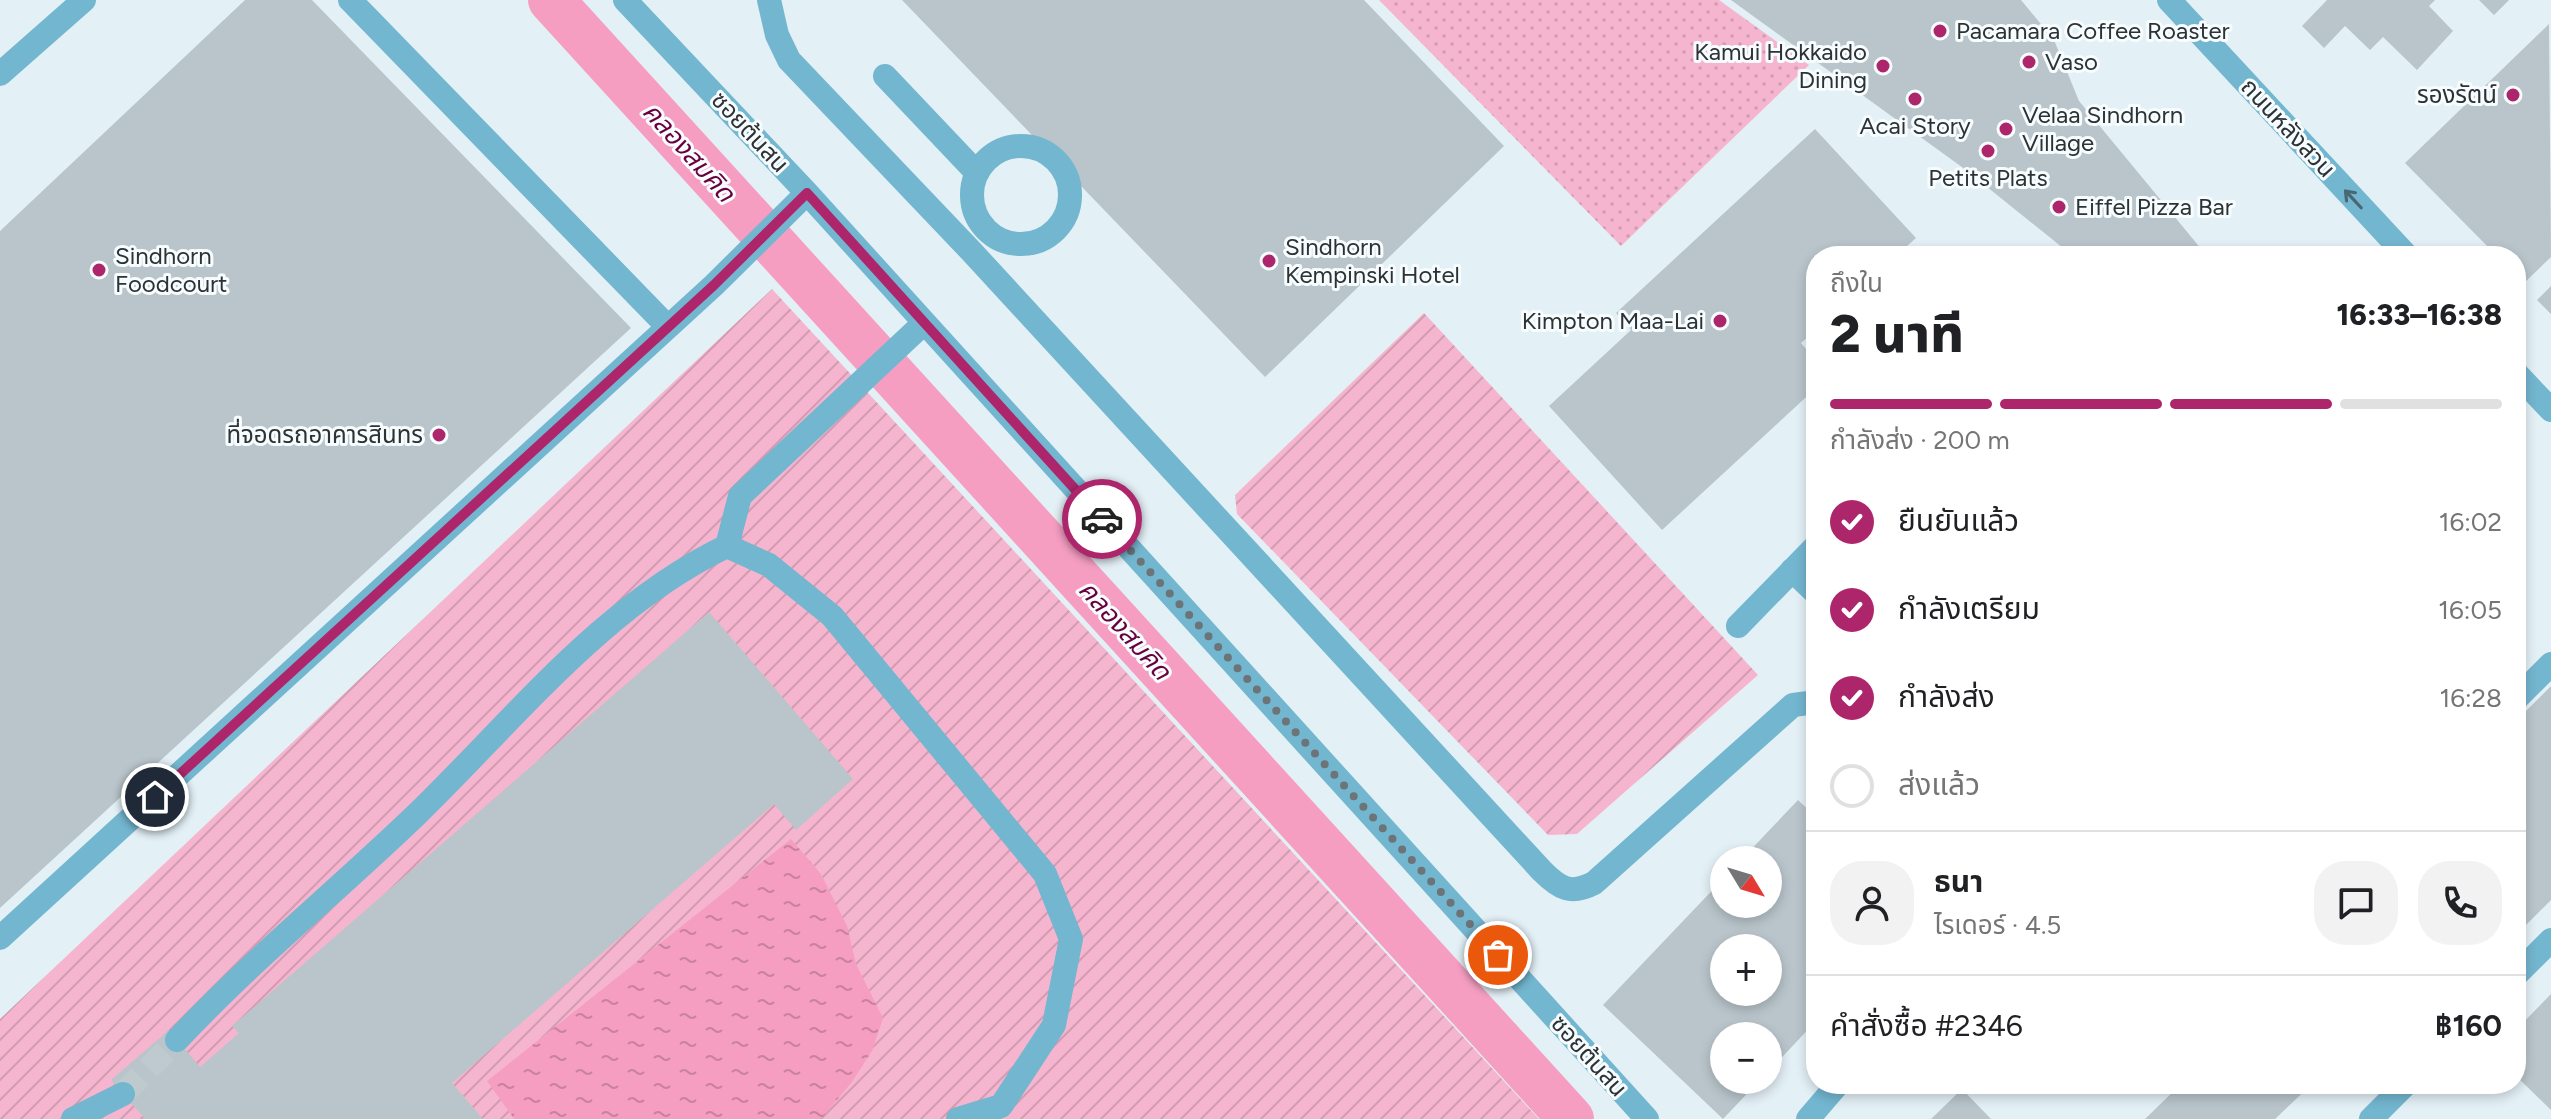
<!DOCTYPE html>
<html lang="th">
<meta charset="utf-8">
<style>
body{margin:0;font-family:Figtree,"Noto Sans Thai",sans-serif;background:#f2f2f2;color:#202124;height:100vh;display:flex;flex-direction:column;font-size:30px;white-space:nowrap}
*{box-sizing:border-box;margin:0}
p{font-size:26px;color:#757577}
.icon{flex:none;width:44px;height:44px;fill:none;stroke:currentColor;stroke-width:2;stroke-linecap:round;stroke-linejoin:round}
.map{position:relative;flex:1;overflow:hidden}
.side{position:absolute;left:1806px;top:246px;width:720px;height:848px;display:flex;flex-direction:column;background:#fff;border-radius:32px;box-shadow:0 4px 12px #0003}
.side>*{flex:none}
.needle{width:52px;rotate:128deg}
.buttons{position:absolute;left:1710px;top:846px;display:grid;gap:16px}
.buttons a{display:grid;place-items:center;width:72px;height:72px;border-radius:50%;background:#fff;box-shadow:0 4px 12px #0003;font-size:40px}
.pin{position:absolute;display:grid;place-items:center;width:68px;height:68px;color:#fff;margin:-34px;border:4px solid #fff;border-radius:50%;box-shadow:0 2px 8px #0007}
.courier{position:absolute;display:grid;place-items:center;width:80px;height:80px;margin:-40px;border:6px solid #ad266c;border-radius:50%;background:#fff;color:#222;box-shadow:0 2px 10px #0007}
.headline em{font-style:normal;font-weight:800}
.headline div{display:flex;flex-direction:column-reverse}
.headline{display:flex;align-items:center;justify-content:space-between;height:136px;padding:0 24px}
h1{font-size:52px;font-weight:800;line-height:60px}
.bar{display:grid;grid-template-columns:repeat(4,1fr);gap:12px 8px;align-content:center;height:96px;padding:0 24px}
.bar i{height:10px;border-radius:6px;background:#e0e0e0}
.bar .active{background:#ad266c}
.bar p{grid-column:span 4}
.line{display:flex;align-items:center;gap:20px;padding:0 24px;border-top:2px solid #e0e0e0}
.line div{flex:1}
.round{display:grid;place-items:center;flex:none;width:84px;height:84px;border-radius:32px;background:#f2f2f2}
ol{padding:0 24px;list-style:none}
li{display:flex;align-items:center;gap:24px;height:88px}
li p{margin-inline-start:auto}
li .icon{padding:8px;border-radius:50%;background:#ad266c;color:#fff;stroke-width:4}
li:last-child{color:#757577}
li i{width:44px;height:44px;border:4px solid #e0e0e0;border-radius:50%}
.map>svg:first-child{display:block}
.park{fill:url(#park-dots)}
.garden{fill:url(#garden-furrows)}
.water{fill:url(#water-ripples)}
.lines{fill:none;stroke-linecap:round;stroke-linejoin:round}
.canal{stroke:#f69ec2;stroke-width:46}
.building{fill:#b9c5cb;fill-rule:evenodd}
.minor-tunnel{stroke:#bfcacf;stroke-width:24;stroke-dasharray:24 12;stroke-linecap:butt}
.minor{stroke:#73b6cf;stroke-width:24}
.oneway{stroke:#496772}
.done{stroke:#6d7478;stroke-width:8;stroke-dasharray:0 14.4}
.route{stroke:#ad266c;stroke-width:10}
.poi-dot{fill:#ad266c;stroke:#f7fcfe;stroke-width:3}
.labels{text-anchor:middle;stroke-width:6;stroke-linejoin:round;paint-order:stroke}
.poi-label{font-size:24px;fill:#2d3234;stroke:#f7fcfe;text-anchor:start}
.street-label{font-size:24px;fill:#2d3234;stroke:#f7fcfe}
.water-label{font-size:26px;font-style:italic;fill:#69003d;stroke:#f7fcfe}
</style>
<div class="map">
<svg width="2551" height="1119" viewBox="0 0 2551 1119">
<defs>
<pattern id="park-dots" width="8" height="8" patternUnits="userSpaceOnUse" patternTransform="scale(2)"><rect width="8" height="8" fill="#f6b5ce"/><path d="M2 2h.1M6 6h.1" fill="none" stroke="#d39cb2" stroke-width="1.8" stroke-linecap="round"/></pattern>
<pattern id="garden-furrows" width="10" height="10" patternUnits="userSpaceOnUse" patternTransform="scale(2)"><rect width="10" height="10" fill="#f6b5ce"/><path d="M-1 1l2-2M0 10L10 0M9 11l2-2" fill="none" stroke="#d39cb2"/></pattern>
<pattern id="water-ripples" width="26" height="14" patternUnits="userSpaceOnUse" patternTransform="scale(2)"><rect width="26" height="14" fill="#f69ec2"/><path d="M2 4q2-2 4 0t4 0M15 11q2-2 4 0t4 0" fill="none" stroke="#c8819e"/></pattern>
</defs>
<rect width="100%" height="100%" fill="#e3f0f6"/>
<path class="park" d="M1379 0H1719L1809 65 1621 246Z"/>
<path class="garden" d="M772 289 1539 1119H0V1019Z
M1424 313 1758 675 1577 834 1548 835 1237 514 1235 495Z"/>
<path class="water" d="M791 839 821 874 847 926 856 964 883 1018 872 1051 852 1082 821 1119H514L487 1081Z"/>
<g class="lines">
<path class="canal" d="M551 0 1571 1119"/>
</g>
<path class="building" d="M245 0H312L631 328 0 908V231Z
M902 0H1364L1504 146 1265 377Z
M1731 0H2021L2054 40 2079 101 2207 256H2073L1966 170Z
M2327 0H2435L2429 6 2453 31 2417 70 2383 37 2370 50 2345 26 2324 48 2302 26Z
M2479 0H2509L2494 15Z
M2549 24 2551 257 2524 283 2516 275V256H2497L2405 163Z
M1815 129 1916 238 1896 256H1816V330L1801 343 1816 361V388L1662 530 1549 406 1631 330 1616 313Z
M2551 286V314L2537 300Z
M709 612 853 779 796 830 774 804 452 1083 483 1119H145L111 1080 169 1030 200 1067 239 1033 232 1026Z
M2551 686V900L2516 935V721Z
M1798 800 1816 817V1021L1768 1072V1036H1724V1080H1760L1723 1119 1603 1005 1724 878V904H1768V860H1741ZM1724 948H1768V992H1724Z
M2551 994V1110L2516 1076V1030Z
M2181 1084H2312L2275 1119H2145Z
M1962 1089 1991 1119H1931Z"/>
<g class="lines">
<path class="minor-tunnel" d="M123 1094 177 1040"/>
<path class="minor" d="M350 0 668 327
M625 0 807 193 1647 1119
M769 0 777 35 789 60 971 251 1542 871C1560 889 1571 895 1594 883L1793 705 1816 702
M2169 0 2407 256
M0 74 84 0
M885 76 977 173
M972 195a49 49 0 1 1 98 0a49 49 0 1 1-98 0Z
M2516 373 2551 410
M727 546 740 496 924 323
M1792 570 1816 593
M1738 626 1816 546
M2516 699 2551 664
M0 938 714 285 807 193
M2516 975 2551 940
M177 1040C252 960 337 891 416 815 514 720 602 606 727 546L769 565 832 616 1045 874 1071 939 1054 1025 1001 1106 958 1119
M73 1119 123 1094
M1808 1119 1838 1084
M2371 1119 2406 1084"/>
</g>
<defs><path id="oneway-shaft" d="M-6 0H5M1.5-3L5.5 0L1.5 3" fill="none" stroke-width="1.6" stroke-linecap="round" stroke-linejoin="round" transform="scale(2)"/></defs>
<use class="oneway" href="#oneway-shaft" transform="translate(2353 199) rotate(-133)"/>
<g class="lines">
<path class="done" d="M1102 519 1498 955"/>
<path class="route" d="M155 797 714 285 807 193 1102 519"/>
</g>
<g class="poi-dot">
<circle cx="1940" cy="31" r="8"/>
<circle cx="2029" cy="62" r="8"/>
<circle cx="1883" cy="66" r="8"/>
<circle cx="2513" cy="95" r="8"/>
<circle cx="1915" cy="99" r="8"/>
<circle cx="2006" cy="129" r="8"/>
<circle cx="1988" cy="151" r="8"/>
<circle cx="2059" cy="207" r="8"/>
<circle cx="1269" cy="261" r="8"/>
<circle cx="99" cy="270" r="8"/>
<circle cx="1720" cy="321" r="8"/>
<circle cx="439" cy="435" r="8"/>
</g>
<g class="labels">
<g class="poi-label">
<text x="1956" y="39">Pacamara Coffee Roaster</text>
<text x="1867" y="60" text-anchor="end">Kamui Hokkaido<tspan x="1867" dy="28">Dining</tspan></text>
<text x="2045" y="70">Vaso</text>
<text x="2497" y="103" text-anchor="end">รองรัตน์</text>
<text x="2022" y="123">Velaa Sindhorn<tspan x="2022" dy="28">Village</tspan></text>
<text x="1915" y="134" text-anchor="middle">Acai Story</text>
<text x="1988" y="186" text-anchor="middle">Petits Plats</text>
<text x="2075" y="215">Eiffel Pizza Bar</text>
<text x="1285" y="255">Sindhorn<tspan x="1285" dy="28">Kempinski Hotel</tspan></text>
<text x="115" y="264">Sindhorn<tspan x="115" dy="28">Foodcourt</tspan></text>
<text x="1704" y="329" text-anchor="end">Kimpton Maa-Lai</text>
<text x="423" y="443" text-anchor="end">ที่จอดรถอาคารสินทร</text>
</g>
<g class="street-label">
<text transform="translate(2288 128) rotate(47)" y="8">ถนนหลังสวน</text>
<text transform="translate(750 132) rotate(47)" y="8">ซอยต้นสน</text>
<text transform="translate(1589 1056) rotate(48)" y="8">ซอยต้นสน</text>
</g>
<g class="water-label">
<text transform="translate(689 152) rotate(48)" y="9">คลองสมคิด</text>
<text transform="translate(1125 630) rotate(48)" y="9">คลองสมคิด</text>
</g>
</g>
</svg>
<div class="buttons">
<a><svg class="needle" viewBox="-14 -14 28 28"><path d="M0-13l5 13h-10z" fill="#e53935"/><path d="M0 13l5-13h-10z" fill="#757577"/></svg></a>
<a>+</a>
<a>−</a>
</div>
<div class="pin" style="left:1498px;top:955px;background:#ea580c"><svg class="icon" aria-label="bag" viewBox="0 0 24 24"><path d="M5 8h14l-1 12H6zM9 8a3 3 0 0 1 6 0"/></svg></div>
<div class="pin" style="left:155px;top:797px;background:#1f2937"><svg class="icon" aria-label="home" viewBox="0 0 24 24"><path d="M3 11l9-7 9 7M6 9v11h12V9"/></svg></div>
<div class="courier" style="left:1102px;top:519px"><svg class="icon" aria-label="car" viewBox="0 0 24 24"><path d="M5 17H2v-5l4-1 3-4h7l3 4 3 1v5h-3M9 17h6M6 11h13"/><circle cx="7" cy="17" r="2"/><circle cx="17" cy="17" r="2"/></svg></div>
<section class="side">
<div class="headline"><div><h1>2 นาที</h1><p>ถึงใน</p></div><em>16:33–16:38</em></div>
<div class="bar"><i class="active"></i><i class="active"></i><i class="active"></i><i></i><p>กำลังส่ง · 200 m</p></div>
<ol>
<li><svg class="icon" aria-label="check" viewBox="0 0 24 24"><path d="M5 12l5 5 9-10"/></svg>ยืนยันแล้ว<p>16:02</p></li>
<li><svg class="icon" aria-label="check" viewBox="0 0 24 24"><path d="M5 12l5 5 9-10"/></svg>กำลังเตรียม<p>16:05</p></li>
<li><svg class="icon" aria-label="check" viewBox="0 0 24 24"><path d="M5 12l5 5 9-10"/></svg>กำลังส่ง<p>16:28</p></li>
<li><i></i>ส่งแล้ว</li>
</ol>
<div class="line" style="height:144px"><a class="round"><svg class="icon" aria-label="person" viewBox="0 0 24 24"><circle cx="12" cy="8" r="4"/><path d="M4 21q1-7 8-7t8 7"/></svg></a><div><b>ธนา</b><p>ไรเดอร์ · 4.5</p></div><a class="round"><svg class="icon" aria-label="chat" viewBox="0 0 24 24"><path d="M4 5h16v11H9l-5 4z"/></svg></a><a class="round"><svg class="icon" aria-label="phone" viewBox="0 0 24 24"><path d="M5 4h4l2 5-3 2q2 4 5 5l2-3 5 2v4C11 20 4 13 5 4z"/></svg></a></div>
<div class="line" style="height:104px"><div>คำสั่งซื้อ #2346</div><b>฿160</b></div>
</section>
</div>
